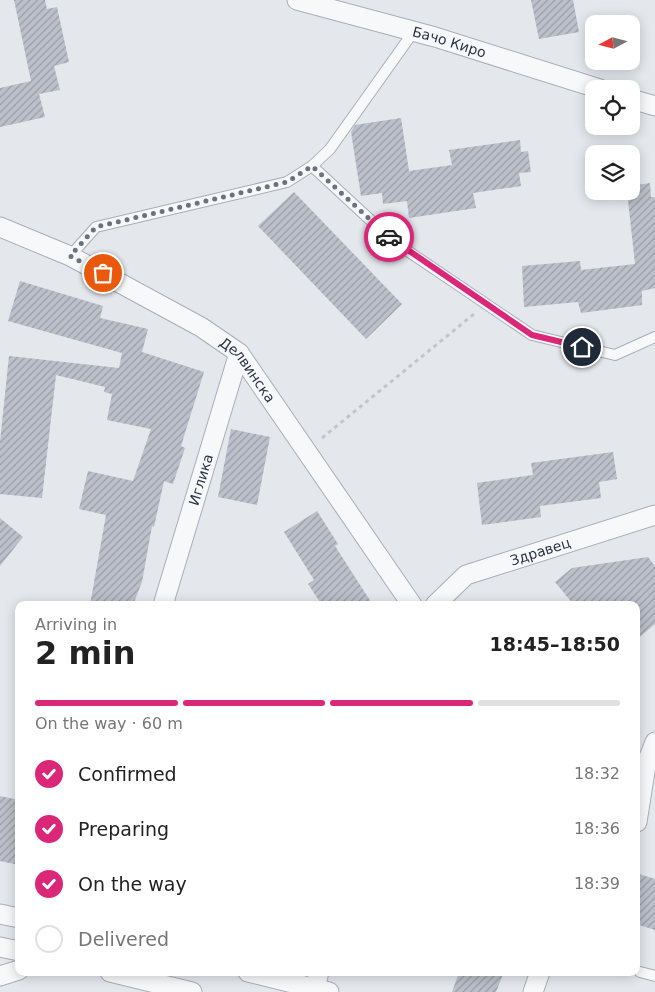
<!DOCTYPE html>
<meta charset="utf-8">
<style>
body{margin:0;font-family:"DejaVu Sans",sans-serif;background:#f6f6f6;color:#222;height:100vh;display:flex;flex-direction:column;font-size:19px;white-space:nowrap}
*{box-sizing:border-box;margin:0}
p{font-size:16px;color:#767676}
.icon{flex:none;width:28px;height:28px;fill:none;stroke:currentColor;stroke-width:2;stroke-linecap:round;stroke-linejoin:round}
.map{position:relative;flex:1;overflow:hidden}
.drawer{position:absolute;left:15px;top:601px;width:625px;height:375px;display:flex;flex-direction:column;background:#fff;border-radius:10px;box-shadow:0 2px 12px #0003}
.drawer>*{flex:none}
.needle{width:32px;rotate:263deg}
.fabs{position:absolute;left:585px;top:15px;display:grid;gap:10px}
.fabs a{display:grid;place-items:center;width:55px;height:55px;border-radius:10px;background:#fff;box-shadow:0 2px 12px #0003;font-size:25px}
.pin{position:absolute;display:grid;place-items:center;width:42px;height:42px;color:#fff;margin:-21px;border:2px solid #fff;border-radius:50%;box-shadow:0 1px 5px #0007}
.courier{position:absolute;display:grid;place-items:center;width:50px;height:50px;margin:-25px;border:4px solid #db2777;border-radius:50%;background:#fff;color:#222;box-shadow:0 1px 6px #0007}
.headline em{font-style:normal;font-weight:700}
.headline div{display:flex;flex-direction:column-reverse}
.headline{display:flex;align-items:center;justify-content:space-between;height:85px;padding:0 20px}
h1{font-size:32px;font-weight:700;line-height:38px}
.bar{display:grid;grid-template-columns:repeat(4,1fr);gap:8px 5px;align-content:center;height:60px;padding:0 20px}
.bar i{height:6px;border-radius:4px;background:#e0e0e0}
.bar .on{background:#db2777}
.bar p{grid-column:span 4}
ol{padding:0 20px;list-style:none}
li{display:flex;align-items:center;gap:15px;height:55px}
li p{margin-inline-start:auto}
li .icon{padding:5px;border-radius:50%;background:#db2777;color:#fff;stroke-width:4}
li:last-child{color:#767676}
li i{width:28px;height:28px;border:2px solid #e0e0e0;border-radius:50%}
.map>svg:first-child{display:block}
.building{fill:url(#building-hatch)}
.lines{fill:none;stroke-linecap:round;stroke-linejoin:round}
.lane-casing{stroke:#a9aeb7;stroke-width:12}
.street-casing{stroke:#a9aeb7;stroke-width:21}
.path{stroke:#c2c5cb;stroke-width:3;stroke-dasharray:4 4;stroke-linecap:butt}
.lane{stroke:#f7f8fa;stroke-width:10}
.street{stroke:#f7f8fa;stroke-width:19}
.done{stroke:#6c737f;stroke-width:5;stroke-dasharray:0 9}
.route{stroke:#db2777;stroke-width:6}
.labels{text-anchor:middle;stroke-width:4;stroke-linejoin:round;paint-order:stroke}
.street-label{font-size:14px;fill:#2b3445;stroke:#f4f6f9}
</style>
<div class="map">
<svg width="655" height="992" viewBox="0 0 655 992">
<defs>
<pattern id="building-hatch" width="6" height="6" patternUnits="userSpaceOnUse" patternTransform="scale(1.25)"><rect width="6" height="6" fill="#bbc0ca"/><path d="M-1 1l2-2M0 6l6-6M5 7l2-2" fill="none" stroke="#989da6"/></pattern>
</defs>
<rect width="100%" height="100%" fill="#e4e7ec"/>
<path class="building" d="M14 0H45L47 9 57 7 69 62 54 66 60 90 39 94 45 117 0 127V88L31 81Z
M531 0H573L579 32 539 39Z
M401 118 409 171 452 165 449 150 520 140 521 152 528 151 531 172 519 173 521 186 473 193 476 208 409 218 407 201 383 204 382 193 361 196 351 132 355 125Z
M650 183 651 197H655V288L642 291V305L581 313 578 302 524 307 522 266 580 261 581 270 635 264 627 191H631V186Z
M294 192 402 304 366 339 258 226Z
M20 281 103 306 100 318 148 329 142 352 204 372 181 446 185 448 173 484 164 481 154 527 152 526 142 582 133 605H90L106 515 79 509 88 471 133 481 151 429 107 420 112 394 104 392 105 387 56 375 42 498 0 494V442L9 356 119 368 122 353 8 321Z
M231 429 270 437 257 505 218 497Z
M613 452 617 479 599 482 601 498 540 506 541 517 482 525 477 483 533 475 531 463Z
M317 511 338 544 335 546 373 605H322L308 584 314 580 284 532Z
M0 518 23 537 0 566Z
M648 557 655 566V624L636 640V605H574L555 582 572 568Z
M0 796 19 800V865L0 861Z
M636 873 655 879V930L636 924Z
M459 972H504L496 992H452Z"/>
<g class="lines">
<defs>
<path id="lane" d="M312 166 393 241 532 335 615 355 655 337
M70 256 96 227 287 182 312 166 330 149 414 31
M640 972 655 976"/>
<g id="street">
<path id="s1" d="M297 0 435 37 600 89"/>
<path d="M631 99 655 106"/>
<path id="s2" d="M0 227 70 256 201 327 239 353 412 605"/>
<path id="s3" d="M163 605 239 353"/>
<path id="s4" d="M435 605 466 575 655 515"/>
<path d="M637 822 646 765 655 742"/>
<path d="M0 914 19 918"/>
<path d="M0 947 19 951"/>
<path d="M110 972 192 992"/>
<path d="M248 972 329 992"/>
<path d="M0 976 19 970"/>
<path d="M314 992 319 972"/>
<path d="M533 992 540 972"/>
</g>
</defs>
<use href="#lane" class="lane-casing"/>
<use href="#street" class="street-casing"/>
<path class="path" d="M322 438 474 314"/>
<use href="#lane" class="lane"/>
<use href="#street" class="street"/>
</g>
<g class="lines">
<path class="done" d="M103 273 70 256 96 227 287 182 312 166 389 237"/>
<path class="route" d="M389 237 532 335 582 347"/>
</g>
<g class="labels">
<g class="street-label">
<text dy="5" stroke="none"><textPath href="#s1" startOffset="158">Бачо Киро</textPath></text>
<text dy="5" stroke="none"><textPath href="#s2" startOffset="289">Делвинска</textPath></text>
<text dy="5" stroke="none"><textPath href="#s3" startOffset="131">Иглика</textPath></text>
<text dy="5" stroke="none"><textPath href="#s4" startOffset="121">Здравец</textPath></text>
</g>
</g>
</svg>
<div class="fabs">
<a><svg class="needle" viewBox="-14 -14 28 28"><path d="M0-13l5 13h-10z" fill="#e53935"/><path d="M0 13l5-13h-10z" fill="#767676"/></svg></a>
<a><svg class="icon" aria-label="locate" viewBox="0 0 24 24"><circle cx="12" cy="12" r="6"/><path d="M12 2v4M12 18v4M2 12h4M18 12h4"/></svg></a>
<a><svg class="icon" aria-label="layers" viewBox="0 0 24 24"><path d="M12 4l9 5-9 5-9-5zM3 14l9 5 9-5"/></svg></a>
</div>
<div class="pin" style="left:103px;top:273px;background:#ea580c"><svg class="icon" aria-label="bag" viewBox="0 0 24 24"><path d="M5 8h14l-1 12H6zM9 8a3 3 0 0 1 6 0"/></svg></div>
<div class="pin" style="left:582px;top:347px;background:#1f2937"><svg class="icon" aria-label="home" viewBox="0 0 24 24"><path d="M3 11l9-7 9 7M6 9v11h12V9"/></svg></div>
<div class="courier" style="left:389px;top:237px"><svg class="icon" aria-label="car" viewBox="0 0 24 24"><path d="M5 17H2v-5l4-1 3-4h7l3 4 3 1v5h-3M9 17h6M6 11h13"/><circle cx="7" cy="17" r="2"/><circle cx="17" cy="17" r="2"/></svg></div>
<section class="drawer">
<div class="headline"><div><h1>2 min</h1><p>Arriving in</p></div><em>18:45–18:50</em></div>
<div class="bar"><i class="on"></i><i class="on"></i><i class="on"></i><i></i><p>On the way · 60 m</p></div>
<ol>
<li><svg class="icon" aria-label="check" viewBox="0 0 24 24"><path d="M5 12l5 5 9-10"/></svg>Confirmed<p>18:32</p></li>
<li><svg class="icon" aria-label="check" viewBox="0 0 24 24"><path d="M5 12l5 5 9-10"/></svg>Preparing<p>18:36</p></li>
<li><svg class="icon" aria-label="check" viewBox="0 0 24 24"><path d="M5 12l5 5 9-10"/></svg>On the way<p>18:39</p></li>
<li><i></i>Delivered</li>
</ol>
</section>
</div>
